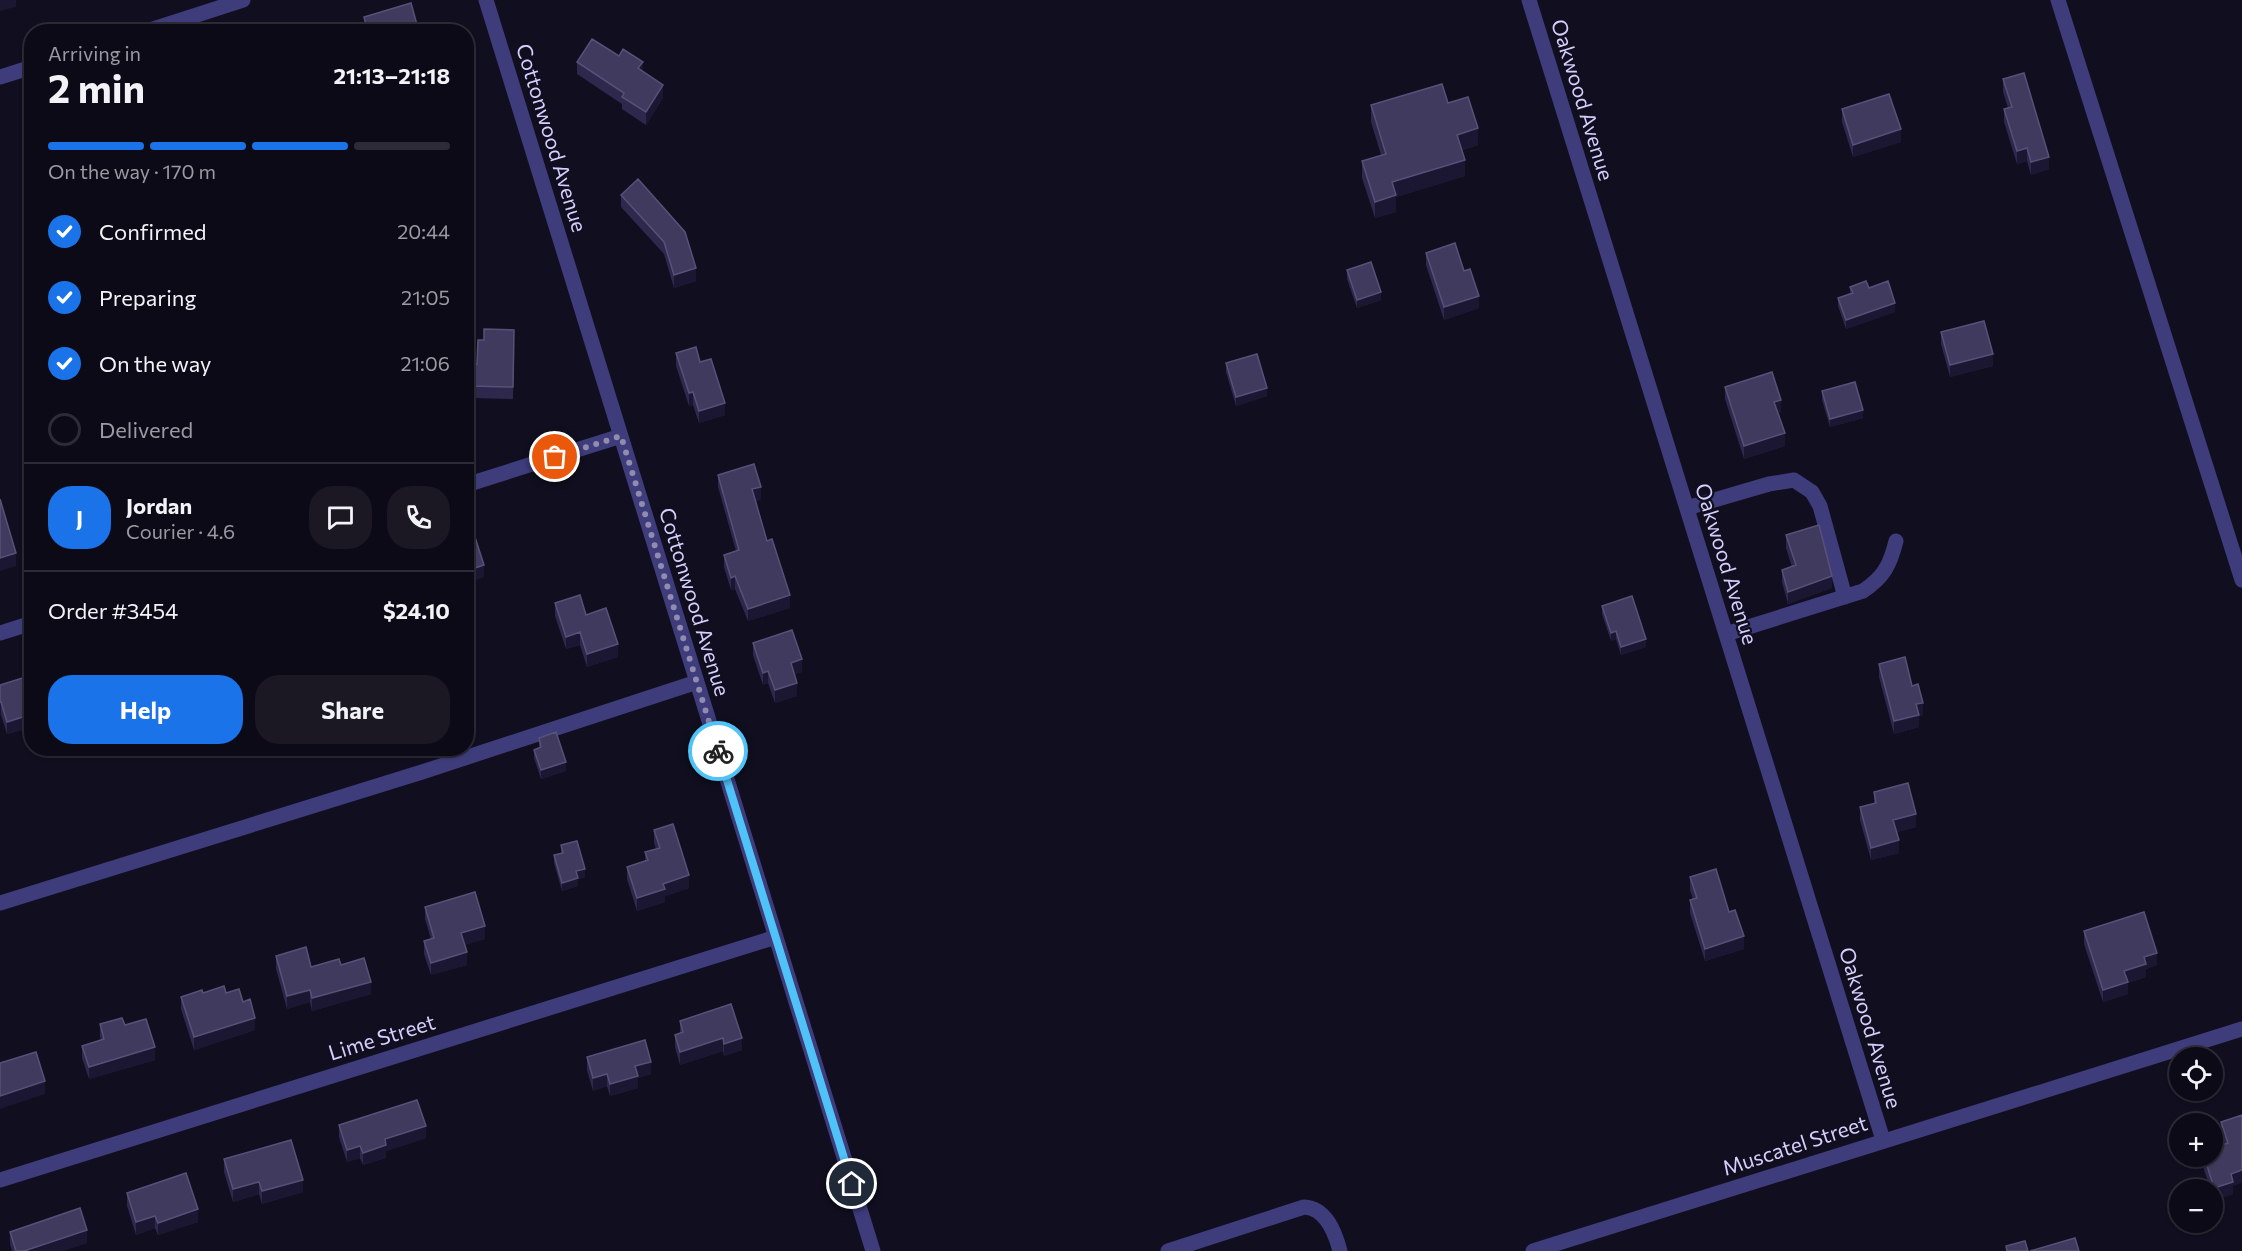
<!DOCTYPE html>
<meta charset="utf-8">
<style>
body{margin:0;font-family:Commissioner,sans-serif;background:#1b1824;color:#f1f3f6;height:100vh;display:flex;flex-direction:column;font-size:22px;white-space:nowrap}
*{box-sizing:border-box;margin:0}
p{font-size:20px;color:#9a9aa1}
.icon{flex:none;width:33px;height:33px;fill:none;stroke:currentColor;stroke-width:2;stroke-linecap:round;stroke-linejoin:round}
.map{position:relative;flex:1;overflow:hidden}
.details{position:absolute;left:24px;top:24px;width:450px;height:732px;display:flex;flex-direction:column;background:#0d0a17;border-radius:24px;box-shadow:0 2px 4px #0004,0 0 0 2px #2d2b36}
.details>*{flex:none}
.buttons{position:absolute;left:2169px;top:1047px;display:grid;gap:12px}
.buttons a{display:grid;place-items:center;width:54px;height:54px;border-radius:50%;background:#0d0a17;box-shadow:0 2px 4px #0004,0 0 0 2px #2d2b36;font-size:30px}
.pin{position:absolute;display:grid;place-items:center;width:51px;height:51px;color:#fff;margin:-26px;border:3px solid #fff;border-radius:50%;box-shadow:0 2px 6px #0007}
.courier{position:absolute;display:grid;place-items:center;width:60px;height:60px;margin:-30px;border:4px solid #4fc3f7;border-radius:50%;background:#fff;color:#222;box-shadow:0 2px 8px #0007}
.headline em{font-style:normal;font-weight:700}
.headline div{display:flex;flex-direction:column-reverse}
.headline{display:flex;align-items:center;justify-content:space-between;height:102px;padding:0 24px}
h1{font-size:39px;font-weight:700;line-height:45px}
.bar{display:grid;grid-template-columns:repeat(4,1fr);gap:9px 6px;align-content:center;height:72px;padding:0 24px}
.bar i{height:8px;border-radius:4px;background:#2d2b36}
.bar .selected{background:#1a73e8}
.bar p{grid-column:span 4}
.line{display:flex;align-items:center;gap:15px;padding:0 24px;border-top:2px solid #2d2b36}
.line div{flex:1}
.round{display:grid;place-items:center;flex:none;width:63px;height:63px;border-radius:24px;background:#1b1824}
ol{padding:0 24px;list-style:none}
li{display:flex;align-items:center;gap:18px;height:66px}
li p{margin-inline-start:auto}
li .icon{padding:6px;border-radius:50%;background:#1a73e8;color:#fff;stroke-width:4}
li:last-child{color:#9a9aa1}
li i{width:33px;height:33px;border:3px solid #2d2b36;border-radius:50%}
.cta{display:flex;gap:12px;margin-top:auto;padding:12px 24px}
.cta a{flex:1;height:69px;border-radius:24px;background:#1a73e8;color:#fff;font-size:24px;font-weight:700;line-height:69px;text-align:center}
.cta a+a{background:#1b1824;color:#f1f3f6}
.map>svg:first-child{display:block}
.lines{fill:none;stroke-linecap:round;stroke-linejoin:round}
.minor{stroke:#3e3c7b;stroke-width:15}
.wall{fill:#2e284c}
.shaded-wall{fill:#1b1632}
.building{fill:#403a5f;stroke:#575178;stroke-width:1.5}
.done{stroke:#908baf;stroke-width:6;stroke-dasharray:0 10.8}
.route{stroke:#4fc3f7;stroke-width:8}
.labels{text-anchor:middle;stroke-width:4.5;stroke-linejoin:round;paint-order:stroke}
.street-label{font-size:21px;fill:#d4cffc;stroke:#110e1f}
</style>
<div class="map">
<svg width="2242" height="1251" viewBox="0 0 2242 1251">
<rect width="100%" height="100%" fill="#110e1f"/>
<g class="lines">
<path class="minor" d="M486 0 873 1251
M1529 0 1883 1140
M2058 0 2242 580
M144 32 243 0
M0 77 32 67
M466 485 621 436
M1687 508 1769 484 1794 480 1812 492 1820 506 1845 597
M0 633 32 623
M1726 634 1863 591C1884 577 1890 565 1896 541
M0 903 422 772 697 682
M0 1180 776 937
M1168 1251 1304 1207C1326 1208 1335 1232 1340 1251
M1533 1251 2242 1029"/>
</g>
<path class="wall" d="M364 17 419 32H365Z
M577 62 643 71 663 98 646 125 622 109V104L577 74Z
M2003 79 2049 169 2031 175 2027 161 2017 164 2004 122V109L2008 108 2003 92Z
M1448 103 1478 145 1462 150 1465 176 1396 197V212L1375 218 1362 178V161L1381 155 1371 122V105Z
M1842 109 1901 142 1853 157 1842 122Z
M638 179 696 281 674 288 664 254 621 207V195Z
M1426 253 1464 271 1479 308 1444 320 1426 265Z
M1347 270 1381 300 1357 308 1347 279Z
M1850 287 1869 288 1895 312 1846 329 1838 306V298L1850 293Z
M514 330 513 399 470 398 471 364H477Z
M1941 332 1993 366 1950 377 1941 344Z
M676 353 700 362 725 415 699 423 693 405 689 406 676 366Z
M1226 363 1267 396 1236 406 1226 372Z
M1725 387 1781 412 1778 413 1785 446 1744 459 1725 399Z
M1822 391 1863 418 1830 427 1822 400Z
M718 475 761 499 756 501 767 541 790 608 748 621 735 589 731 590 724 567V555L736 551 718 487Z
M1786 535 1832 588 1788 604 1782 582V570L1792 567 1786 548Z
M555 603 586 615 618 657 587 667 580 645 566 649 555 616Z
M1602 606 1646 647 1621 655 1616 639 1611 641 1602 614Z
M753 643 802 672 794 674 797 696 775 703 768 683 763 685 753 655Z
M1879 664 1912 686 1923 715 1919 716V727L1894 734 1879 677Z
M0 685 26 721V729L7 734 1 715Z
M539 738 566 771 541 779 534 758V750L539 748Z
M1874 792 1916 827 1897 832 1899 853 1871 860 1860 820V807L1874 804Z
M654 830 689 888 665 896V902L637 911 627 879V867L645 861V852L656 849 654 843Z
M561 845 585 877 578 879V886L562 891 554 863V855L561 853Z
M1690 877 1729 912 1744 949 1705 961 1690 913V900L1693 899 1690 890Z
M425 907 485 939 464 945 467 965 431 975 424 954V941L431 939 425 919Z
M2084 931 2157 965 2146 969V977L2128 983V994L2103 1002 2084 944Z
M276 956 311 967 341 965 371 994 312 1011 310 1002 287 1009 276 969Z
M203 993H226L243 1002 255 1030 194 1050 181 1009V997Z
M680 1021 742 1038V1050L724 1056 723 1051 680 1065 675 1047V1035L680 1033Z
M100 1024 155 1060 89 1079 82 1058V1046L101 1040 100 1037Z
M587 1057 651 1074 638 1078V1088L610 1096 607 1086 593 1091 587 1070Z
M2242 1115 2233 1186V1194L2214 1200 2212 1195V1190H2211L2202 1164V1156H2212L2224 1144 2221 1134V1122Z
M339 1125 426 1138 386 1151V1158L363 1165 360 1158 347 1162 339 1137Z
M224 1159 303 1192 262 1204 259 1194 233 1202 224 1172Z
M127 1193 198 1222 158 1235 155 1228 136 1235 127 1206Z
M10 1232 87 1243 62 1251H12L10 1244Z"/>
<path class="shaded-wall" d="M0 0H16V7L0 11Z
M643 62V75L638 68Z
M663 85V98L646 125V112Z
M1478 128V145L1457 151V135Z
M1901 129V142L1853 157V145Z
M2027 148V161L2017 164V151Z
M2049 157V169L2031 175V162Z
M1465 160V176L1396 197V212L1375 218V202L1392 182Z
M696 268V281L674 288V275Z
M1381 292V300L1357 308V300Z
M1479 296V308L1444 320V307Z
M1895 303V312L1846 329V320Z
M1993 354V366L1950 377V365Z
M1267 388V396L1236 406V397Z
M693 392V405L689 406V393Z
M1781 400V412L1774 414V402Z
M725 403V415L699 423V411Z
M1863 410V418L1830 427V419Z
M1785 433V446L1744 459V446Z
M761 487V499L752 502V489Z
M16 553V566L0 571V558Z
M484 565V577L474 581V589L466 591V579L472 569Z
M735 576V589L731 590V578Z
M1832 576V588L1788 604V592Z
M790 595V608L748 621V609Z
M1616 631V639L1611 641V633Z
M580 632V645L566 649V637Z
M1646 639V647L1621 655V647Z
M618 644V657L587 667V654Z
M802 659V672L791 676V663Z
M768 671V683L763 685V673Z
M797 683V696L775 703V690Z
M0 702H1V715H0Z
M1923 703V715L1919 716V727L1894 734V721L1916 704Z
M32 706V719L26 721V729L7 734V722L23 709Z
M566 762V771L541 779V770Z
M1916 814V827L1893 833V820Z
M1899 840V853L1871 860V848Z
M585 869V877L578 879V886L562 891V883L576 871Z
M689 875V888L665 896V902L637 911V898L663 884Z
M485 926V939L461 946V933Z
M1744 936V949L1705 961V949Z
M467 952V965L431 975V963Z
M2157 953V965L2146 969V977L2128 983V994L2103 1002V990L2124 971 2144 957Z
M371 982V994L312 1011V998Z
M310 990V1002L287 1009V996Z
M255 1018V1030L194 1050V1037Z
M723 1038V1051L680 1065V1052Z
M742 1038V1050L724 1056V1044Z
M155 1047V1060L89 1079V1067Z
M651 1062V1074L638 1078V1088L610 1096V1084L635 1066Z
M607 1074V1086L593 1091V1078Z
M45 1081V1094L0 1109V1096Z
M426 1126V1138L386 1151V1158L363 1165V1153L385 1139Z
M360 1146V1158L347 1162V1150Z
M2242 1170V1183L2233 1186V1194L2214 1200V1188L2231 1174Z
M303 1180V1192L262 1204V1191Z
M259 1182V1194L233 1202V1189Z
M198 1209V1222L158 1235V1223Z
M155 1216V1228L136 1235V1222Z
M87 1230V1243L62 1251H24Z"/>
<path class="building" d="M411 3 419 32H368L364 17Z
M592 39 619 56 623 49 643 62 638 68 663 85 646 112 622 97 624 93 577 62Z
M2024 73 2049 157 2031 162 2027 148 2017 151 2004 109 2012 107 2003 79Z
M1442 84 1448 103 1468 97 1478 128 1457 135 1465 160 1392 182 1396 195 1375 202 1362 161 1386 154 1371 105Z
M1889 94 1901 129 1853 145 1842 109Z
M638 179 685 232 696 268 674 275 664 242 621 195Z
M1455 243 1464 271 1470 269 1479 296 1444 307 1426 253Z
M1371 262 1381 292 1357 300 1347 270Z
M1866 281 1869 288 1888 281 1895 303 1846 320 1838 298 1853 293 1850 287Z
M1984 321 1993 354 1950 365 1941 332Z
M484 329 514 330 513 387 470 386 471 364H477L478 340H484Z
M696 347 700 362 711 359 725 403 699 411 693 392 689 393 676 353Z
M1257 354 1267 388 1236 397 1226 363Z
M1772 372 1781 400 1774 402 1785 433 1744 446 1725 387Z
M1855 382 1863 410 1830 419 1822 391Z
M754 464 761 487 752 489 767 541 772 539 790 595 748 609 735 576 731 578 724 555 739 550 718 475Z
M0 499 16 553 0 558Z
M1819 525 1832 576 1788 592 1782 570 1796 565 1786 535Z
M474 534 484 565 472 569 474 576 466 579V537Z
M580 595 586 615 606 608 618 644 587 654 580 632 566 637 555 603Z
M1632 596 1646 639 1621 647 1616 631 1611 633 1602 606Z
M792 630 802 659 791 663 797 683 775 690 768 671 763 673 753 643Z
M1905 657 1912 686 1918 684 1923 703 1916 704 1919 715 1894 721 1879 664Z
M32 675V706L23 709 26 716 7 722 1 702H0V685Z
M556 732 566 762 541 770 534 750 541 747 539 738Z
M1908 783 1916 814 1893 820 1899 840 1871 848 1860 807 1876 803 1874 792Z
M673 824 689 875 663 884 665 889 637 898 627 867 648 860 645 852 660 848 654 830Z
M577 841 585 869 576 871 578 878 562 883 554 855 563 853 561 845Z
M1716 869 1729 912 1735 910 1744 936 1705 949 1690 900 1697 898 1690 877Z
M475 892 485 926 461 933 467 952 431 963 424 941 434 938 425 907Z
M2144 912 2157 953 2144 957 2146 964 2124 971 2128 982 2103 990 2084 931Z
M306 947 311 967 339 959 341 965 364 958 371 982 312 998 310 990 287 996 276 956Z
M224 986 226 993 239 989 243 1002 250 999 255 1018 194 1037 181 997 202 990 203 993Z
M731 1004 742 1038 724 1044 723 1038 680 1052 675 1035 683 1032 680 1021Z
M122 1018 125 1025 146 1019 155 1047 89 1067 82 1046 104 1039 100 1024Z
M645 1040 651 1062 635 1066 638 1076 610 1084 607 1074 593 1078 587 1057Z
M36 1052 45 1081 0 1096V1063Z
M417 1100 426 1126 385 1139 386 1145 363 1153 360 1146 347 1150 339 1125Z
M2242 1115V1170L2231 1174 2233 1182 2214 1188 2204 1156H2212V1148L2228 1143 2221 1122Z
M291 1140 303 1180 262 1191 259 1182 233 1189 224 1159Z
M186 1173 198 1209 158 1223 155 1216 136 1222 127 1193Z
M80 1208 87 1230 24 1251H16L10 1232Z
M2075 1238 2079 1251H2030Z
M2025 1241 2028 1251H2007L2006 1246Z"/>
<g class="lines">
<path class="done" d="M555 457 621 436 718 751"/>
<path class="route" d="M718 751 852 1184"/>
</g>
<g class="labels">
<g class="street-label">
<text transform="translate(1582 100) rotate(73)" y="7">Oakwood Avenue</text>
<text transform="translate(551 138) rotate(73)" y="7">Cottonwood Avenue</text>
<text transform="translate(1726 564) rotate(73)" y="7">Oakwood Avenue</text>
<text transform="translate(694 602) rotate(73)" y="7">Cottonwood Avenue</text>
<text transform="translate(1870 1028) rotate(73)" y="7">Oakwood Avenue</text>
<text transform="translate(382 1038) rotate(-17)" y="7">Lime Street</text>
<text transform="translate(1795 1146) rotate(-18)" y="7">Muscatel Street</text>
</g>
</g>
</svg>
<div class="buttons">
<a><svg class="icon" aria-label="locate" viewBox="0 0 24 24"><circle cx="12" cy="12" r="6"/><path d="M12 2v4M12 18v4M2 12h4M18 12h4"/></svg></a>
<a>+</a>
<a>−</a>
</div>
<div class="pin" style="left:555px;top:457px;background:#ea580c"><svg class="icon" aria-label="bag" viewBox="0 0 24 24"><path d="M5 8h14l-1 12H6zM9 8a3 3 0 0 1 6 0"/></svg></div>
<div class="pin" style="left:852px;top:1184px;background:#1f2937"><svg class="icon" aria-label="home" viewBox="0 0 24 24"><path d="M3 11l9-7 9 7M6 9v11h12V9"/></svg></div>
<div class="courier" style="left:718px;top:751px"><svg class="icon" aria-label="bike" viewBox="0 0 24 24"><circle cx="6" cy="16" r="4"/><circle cx="18" cy="16" r="4"/><path d="M6 16l4-8h5l3 8M10 8l3 8H6M13 5h3"/></svg></div>
<section class="details">
<div class="headline"><div><h1>2 min</h1><p>Arriving in</p></div><em>21:13–21:18</em></div>
<div class="bar"><i class="selected"></i><i class="selected"></i><i class="selected"></i><i></i><p>On the way · 170 m</p></div>
<ol>
<li><svg class="icon" aria-label="check" viewBox="0 0 24 24"><path d="M5 12l5 5 9-10"/></svg>Confirmed<p>20:44</p></li>
<li><svg class="icon" aria-label="check" viewBox="0 0 24 24"><path d="M5 12l5 5 9-10"/></svg>Preparing<p>21:05</p></li>
<li><svg class="icon" aria-label="check" viewBox="0 0 24 24"><path d="M5 12l5 5 9-10"/></svg>On the way<p>21:06</p></li>
<li><i></i>Delivered</li>
</ol>
<div class="line" style="height:108px"><b class="round" style="background:#1a73e8;color:#fff">J</b><div><b>Jordan</b><p>Courier · 4.6</p></div><a class="round"><svg class="icon" aria-label="chat" viewBox="0 0 24 24"><path d="M4 5h16v11H9l-5 4z"/></svg></a><a class="round"><svg class="icon" aria-label="phone" viewBox="0 0 24 24"><path d="M5 4h4l2 5-3 2q2 4 5 5l2-3 5 2v4C11 20 4 13 5 4z"/></svg></a></div>
<div class="line" style="height:78px"><div>Order #3454</div><b>$24.10</b></div>
<div class="cta"><a>Help</a><a>Share</a></div>
</section>
</div>
